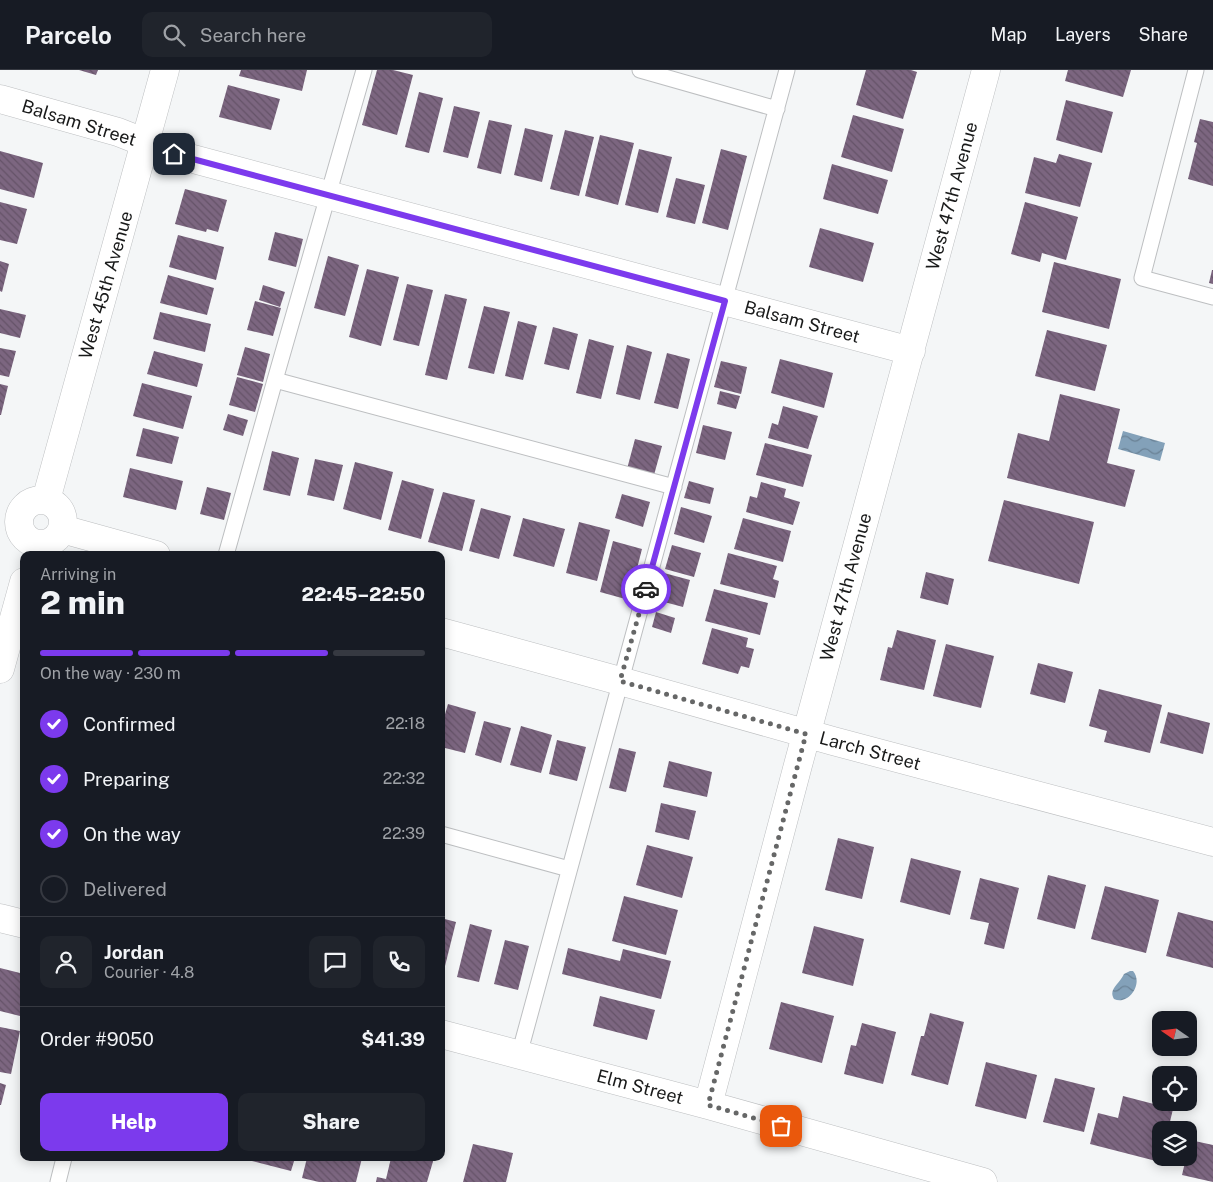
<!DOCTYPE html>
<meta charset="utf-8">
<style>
body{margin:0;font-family:"Public Sans",sans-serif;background:#20242c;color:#f1f3f6;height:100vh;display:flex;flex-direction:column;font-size:19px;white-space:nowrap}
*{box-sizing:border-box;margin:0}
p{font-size:16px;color:#9ea1a6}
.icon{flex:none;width:28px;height:28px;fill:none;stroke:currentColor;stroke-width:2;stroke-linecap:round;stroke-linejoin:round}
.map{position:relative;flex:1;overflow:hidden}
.details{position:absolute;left:20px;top:481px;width:425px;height:610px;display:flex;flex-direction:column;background:#171b24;border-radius:10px;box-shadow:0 2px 12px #0003}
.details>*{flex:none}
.needle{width:32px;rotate:284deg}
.controls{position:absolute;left:1152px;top:941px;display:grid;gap:10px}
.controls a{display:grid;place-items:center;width:45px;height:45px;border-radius:10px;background:#171b24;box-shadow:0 2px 12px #0003;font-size:25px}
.pin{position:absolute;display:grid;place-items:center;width:42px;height:42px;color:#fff;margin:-21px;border-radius:10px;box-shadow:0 2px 8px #0006}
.courier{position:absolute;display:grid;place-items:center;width:50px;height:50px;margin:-25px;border:4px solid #7c3aed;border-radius:50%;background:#fff;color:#222;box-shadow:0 1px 6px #0007}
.summary em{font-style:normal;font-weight:800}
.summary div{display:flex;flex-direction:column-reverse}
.summary{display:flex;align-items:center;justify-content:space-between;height:85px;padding:0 20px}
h1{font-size:32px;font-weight:800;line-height:38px}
.bar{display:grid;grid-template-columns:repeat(4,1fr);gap:8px 5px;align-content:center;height:60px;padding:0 20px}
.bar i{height:6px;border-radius:4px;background:#363941}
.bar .active{background:#7c3aed}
.bar p{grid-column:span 4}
.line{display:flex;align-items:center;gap:12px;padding:0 20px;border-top:1px solid #363941}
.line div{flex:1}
.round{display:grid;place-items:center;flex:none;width:52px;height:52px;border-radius:10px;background:#20242c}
ol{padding:0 20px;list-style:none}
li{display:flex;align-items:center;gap:15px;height:55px}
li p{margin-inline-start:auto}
li .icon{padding:5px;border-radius:50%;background:#7c3aed;color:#fff;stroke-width:4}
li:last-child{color:#9ea1a6}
li i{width:28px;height:28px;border:2px solid #363941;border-radius:50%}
.cta{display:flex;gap:10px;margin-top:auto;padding:10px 20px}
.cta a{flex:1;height:58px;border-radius:10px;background:#7c3aed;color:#fff;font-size:20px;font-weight:800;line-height:58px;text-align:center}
.cta a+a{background:#20242c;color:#f1f3f6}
header{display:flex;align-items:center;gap:30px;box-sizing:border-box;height:70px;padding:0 25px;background:#171b24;border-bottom:1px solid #363941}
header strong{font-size:24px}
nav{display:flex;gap:28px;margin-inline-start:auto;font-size:18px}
.search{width:350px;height:45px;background:#20242c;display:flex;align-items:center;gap:12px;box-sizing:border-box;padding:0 18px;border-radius:10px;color:#9ea1a6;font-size:19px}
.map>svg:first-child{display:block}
.water{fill:url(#water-waves)}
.building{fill:url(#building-back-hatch)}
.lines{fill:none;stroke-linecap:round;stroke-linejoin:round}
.lane-casing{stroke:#bdbfc1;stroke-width:17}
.street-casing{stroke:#bdbfc1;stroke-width:29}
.lane{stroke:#fff;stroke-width:15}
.street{stroke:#fff;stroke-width:28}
.done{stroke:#666767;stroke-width:5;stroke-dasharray:0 9}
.route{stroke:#7c3aed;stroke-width:6}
.labels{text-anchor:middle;stroke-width:4.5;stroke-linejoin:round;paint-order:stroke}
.street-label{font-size:18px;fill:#191a1a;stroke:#fff}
</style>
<header>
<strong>Parcelo</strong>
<div class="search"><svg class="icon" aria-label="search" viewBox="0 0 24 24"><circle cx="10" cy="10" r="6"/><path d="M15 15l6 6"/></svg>Search here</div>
<nav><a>Map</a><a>Layers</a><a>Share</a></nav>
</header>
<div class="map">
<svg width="1213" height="1112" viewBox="0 0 1213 1112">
<defs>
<pattern id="water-waves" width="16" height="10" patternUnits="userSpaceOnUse" patternTransform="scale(1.25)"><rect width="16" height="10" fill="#83a1b9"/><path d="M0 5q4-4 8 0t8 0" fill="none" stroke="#6a8296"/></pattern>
<pattern id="building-back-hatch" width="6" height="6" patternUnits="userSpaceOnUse" patternTransform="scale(1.25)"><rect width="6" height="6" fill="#7c6680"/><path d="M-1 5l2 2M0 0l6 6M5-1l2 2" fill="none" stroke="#655368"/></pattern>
</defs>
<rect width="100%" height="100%" fill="#f4f6f7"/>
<path class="water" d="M1123 361 1165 373 1160 391 1118 379Z
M1130 901H1133C1144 914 1128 936 1114 929 1108 919 1119 915 1124 904Z"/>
<path class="building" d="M79 0H98L96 5Z
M241 0H307L302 21 239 6Z
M377 0H393L413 5 397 65 362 55Z
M866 0H911L917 2 903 49 856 35Z
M1068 0H1131L1123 27 1065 11Z
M228 15 280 29 271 60 219 47Z
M419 22 443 28 429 83 405 77Z
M1066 30 1113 42 1102 83 1056 70Z
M454 36 480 42 468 88 443 82Z
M853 45 904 59 892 102 841 87Z
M1200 49 1213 52V116L1188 109 1197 73 1194 72Z
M489 50 512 55 501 104 477 98Z
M525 58 553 65 542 112 514 105Z
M565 60 594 67 579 126 550 119Z
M600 65 634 73 618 135 585 126Z
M639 79 672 87 658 143 625 135Z
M721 79 747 86 728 160 702 153Z
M0 81 43 93 34 128 0 119Z
M1059 84 1092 93 1080 137 1025 123 1034 87 1056 93Z
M832 94 888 110 878 144 823 129Z
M676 108 705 115 695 154 666 147Z
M185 119 227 130 218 162 207 159 206 162 175 154Z
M0 132 27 139 17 174 0 170Z
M1025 132 1078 147 1066 190 1042 183 1040 192 1011 184Z
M820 158 874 173 863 212 809 197Z
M275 162 303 169 296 197 268 190Z
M178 165 224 177 216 210 169 197Z
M328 186 359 195 345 246 314 238Z
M0 191 9 194 2 222 0 221Z
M1054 192 1121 209 1109 259 1042 242Z
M367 199 399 207 381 276 349 267Z
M1212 200H1213V214L1209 213Z
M168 205 214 218 207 245 160 233Z
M407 214 433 220 419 276 393 270Z
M263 215 285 222 280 237 259 230Z
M445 224 467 229 447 310 425 305Z
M255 231 281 238 273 266 247 260Z
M484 236 510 242 494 304 468 298Z
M0 239 26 245 20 268 0 263Z
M160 242 211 254 205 282 153 269Z
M518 251 537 256 523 310 505 306Z
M553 257 578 264 569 300 544 294Z
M1047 260 1107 275 1095 321 1035 306Z
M589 269 614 276 601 329 576 323Z
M627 275 652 282 640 330 616 324Z
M245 277 270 284 263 312 237 305Z
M0 278 16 281 9 307 0 305Z
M154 281 203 294 197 317 147 304Z
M667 283 690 289 678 339 654 333Z
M780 289 833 303 824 338 771 323Z
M721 291 747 297 741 324 714 317Z
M237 307 263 314 255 342 229 335Z
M142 313 192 326 183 359 133 346Z
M0 314 8 316 1 345H0Z
M720 321 740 326 736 339 717 334Z
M1060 324 1120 339 1107 393 1135 400 1125 437 1007 408 1018 363 1049 371Z
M783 336 818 346 808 379 768 368 772 353 778 355Z
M228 344 248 350 243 366 223 360Z
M703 355 732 362 725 390 696 383Z
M143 358 179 367 172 394 136 386Z
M635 369 662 376 654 405 627 399Z
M765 373 812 385 803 417 756 405Z
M272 381 299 388 290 426 263 420Z
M315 389 343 395 334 431 307 425Z
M355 392 393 402 381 450 343 439Z
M130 398 183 411 176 440 123 427Z
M402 410 434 419 421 469 388 460Z
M689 411 714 418 710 434 684 428Z
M761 412 786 419 784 427 800 432 793 455 746 442 750 426 757 428Z
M207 417 231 423 224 450 200 444Z
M443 422 475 430 462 481 428 472Z
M622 424 650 432 643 457 615 448Z
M1004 430 1094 452 1079 514 988 491Z
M681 437 712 446 704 473 674 464Z
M481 438 511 446 499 489 469 481Z
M523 448 565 459 554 497 513 486Z
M743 448 791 461 783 492 734 479Z
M579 452 610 460 597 511 566 503Z
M613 471 642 479 629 530 600 522Z
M672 475 701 483 694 507 665 499Z
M728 483 777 496 773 509 779 511 775 528 720 514Z
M926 502 954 509 948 535 920 528Z
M664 503 690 510 683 537 657 530Z
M714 519 768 533 760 565 705 551Z
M656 542 675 548 671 563 652 557Z
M712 558 748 568 746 577 754 579 749 598 741 596 738 604 702 594Z
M897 560 936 570 924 620 880 610 888 577 892 578Z
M946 574 994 586 981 638 933 626Z
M1038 593 1073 602 1065 633 1030 624Z
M1099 619 1162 635 1150 683 1104 672 1107 661 1089 656Z
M448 634 476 642 465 683 441 677V658Z
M1168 642 1210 653 1203 684 1160 673Z
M484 651 511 658 501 693 475 685Z
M521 656 552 665 541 703 510 695Z
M557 670 586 677 577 711 549 704Z
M619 678 636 682 626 722 609 718Z
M669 691 712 702 707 727 663 717Z
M661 733 696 741 689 770 655 762Z
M838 768 874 777 862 829 825 820Z
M647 775 693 787 682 828 636 815Z
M911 788 961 801 950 845 900 832Z
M1048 805 1086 815 1075 859 1037 849Z
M980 808 1019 818 1004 879 984 874 989 853 970 849Z
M1105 816 1159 830 1146 883 1091 869Z
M624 826 678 840 666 885 612 871Z
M1178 842 1213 851V898L1166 886Z
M441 848 456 852 444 900 441 899Z
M470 854 492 860 479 912 457 907Z
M814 856 864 869 853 916 802 903Z
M505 870 529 876 518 920 494 914Z
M568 878 620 891 623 879 671 891 661 929 562 904Z
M0 898 24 904V947L0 941Z
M600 926 655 940 647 970 593 956Z
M781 932 834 946 822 993 769 979Z
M930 943 964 952 948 1015 911 1005 921 966H924Z
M862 953 896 962 883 1014 844 1004 851 975 856 976Z
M0 957 20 961 11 1004 0 1002Z
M986 992 1037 1005 1026 1049 975 1036Z
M1055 1008 1095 1018 1084 1062 1043 1052Z
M0 1013 6 1015 1 1035H0Z
M1123 1026 1173 1039 1168 1060H1161L1160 1092 1090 1074 1098 1043 1118 1048Z
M1190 1070 1213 1075V1112L1182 1105 1186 1088H1189Z
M473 1074 513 1083 506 1112H463Z
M240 1088H295L291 1101Z
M307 1088H362L356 1112H319L302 1108Z
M391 1088H434L427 1112H376L377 1107 386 1109Z"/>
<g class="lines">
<defs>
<path id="lane" d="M640 0 777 39
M1196 0 1142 208 1213 227
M275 310 674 417
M226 485 275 310 364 0
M441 764 569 799
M519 985 787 0
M58 1112 64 1088"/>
<path id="street" d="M0 29 118 62 146 73 182 86 911 281
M19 452a22 22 0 1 1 44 0a22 22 0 1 1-44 0Z
M46 430 165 0
M62 459 156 485
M441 562 620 611 833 671 1213 772
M0 599 24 512
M0 848 24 854
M441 964 708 1035 983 1112
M708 1035 798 695 986 0"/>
</defs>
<use href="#lane" class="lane-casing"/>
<use href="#street" class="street-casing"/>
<use href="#lane" class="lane"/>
<use href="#street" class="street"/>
</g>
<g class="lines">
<path class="done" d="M646 519 620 611 806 664 708 1035 781 1056"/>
<path class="route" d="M174 84 725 231 646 519"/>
</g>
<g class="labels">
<g class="street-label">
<text transform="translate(79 53) rotate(17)" y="6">Balsam Street</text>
<text transform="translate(952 126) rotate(-75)" y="6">West 47th Avenue</text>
<text transform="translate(106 215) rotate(-74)" y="6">West 45th Avenue</text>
<text transform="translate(802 252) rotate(15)" y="6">Balsam Street</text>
<text transform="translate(846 517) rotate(-75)" y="6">West 47th Avenue</text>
<text transform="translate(870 681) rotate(15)" y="6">Larch Street</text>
<text transform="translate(640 1017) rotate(15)" y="6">Elm Street</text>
</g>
</g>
</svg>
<div class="controls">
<a><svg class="needle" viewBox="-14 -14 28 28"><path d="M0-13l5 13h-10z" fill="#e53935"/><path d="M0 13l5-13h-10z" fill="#9ea1a6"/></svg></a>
<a><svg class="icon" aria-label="locate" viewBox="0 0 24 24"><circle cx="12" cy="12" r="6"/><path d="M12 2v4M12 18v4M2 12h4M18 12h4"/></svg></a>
<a><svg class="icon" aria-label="layers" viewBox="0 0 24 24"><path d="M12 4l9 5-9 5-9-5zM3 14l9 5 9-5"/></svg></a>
</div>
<div class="pin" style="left:781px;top:1056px;background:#ea580c"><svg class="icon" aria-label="bag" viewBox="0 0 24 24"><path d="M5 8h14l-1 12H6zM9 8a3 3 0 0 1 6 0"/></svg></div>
<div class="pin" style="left:174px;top:84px;background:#1f2937"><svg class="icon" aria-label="home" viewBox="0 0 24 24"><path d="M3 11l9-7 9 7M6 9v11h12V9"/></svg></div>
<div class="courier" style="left:646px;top:519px"><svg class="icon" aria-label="car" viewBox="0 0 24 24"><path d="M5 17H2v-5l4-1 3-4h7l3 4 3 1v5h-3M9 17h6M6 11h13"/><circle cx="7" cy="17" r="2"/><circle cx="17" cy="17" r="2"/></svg></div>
<section class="details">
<div class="summary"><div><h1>2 min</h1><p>Arriving in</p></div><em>22:45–22:50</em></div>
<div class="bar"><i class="active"></i><i class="active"></i><i class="active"></i><i></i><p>On the way · 230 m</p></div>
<ol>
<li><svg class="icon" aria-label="check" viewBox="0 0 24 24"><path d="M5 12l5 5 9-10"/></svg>Confirmed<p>22:18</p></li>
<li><svg class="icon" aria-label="check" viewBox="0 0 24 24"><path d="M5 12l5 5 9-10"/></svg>Preparing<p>22:32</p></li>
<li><svg class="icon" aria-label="check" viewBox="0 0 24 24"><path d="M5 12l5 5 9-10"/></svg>On the way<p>22:39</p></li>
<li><i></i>Delivered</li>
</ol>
<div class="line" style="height:90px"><a class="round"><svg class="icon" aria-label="person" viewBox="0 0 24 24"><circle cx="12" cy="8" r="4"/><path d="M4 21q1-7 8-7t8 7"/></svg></a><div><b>Jordan</b><p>Courier · 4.8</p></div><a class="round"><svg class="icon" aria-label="chat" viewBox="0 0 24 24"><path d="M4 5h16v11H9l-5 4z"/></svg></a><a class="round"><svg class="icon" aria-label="phone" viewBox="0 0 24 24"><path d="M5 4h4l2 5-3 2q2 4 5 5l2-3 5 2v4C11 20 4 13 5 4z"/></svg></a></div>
<div class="line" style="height:65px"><div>Order #9050</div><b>$41.39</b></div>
<div class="cta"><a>Help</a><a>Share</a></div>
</section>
</div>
